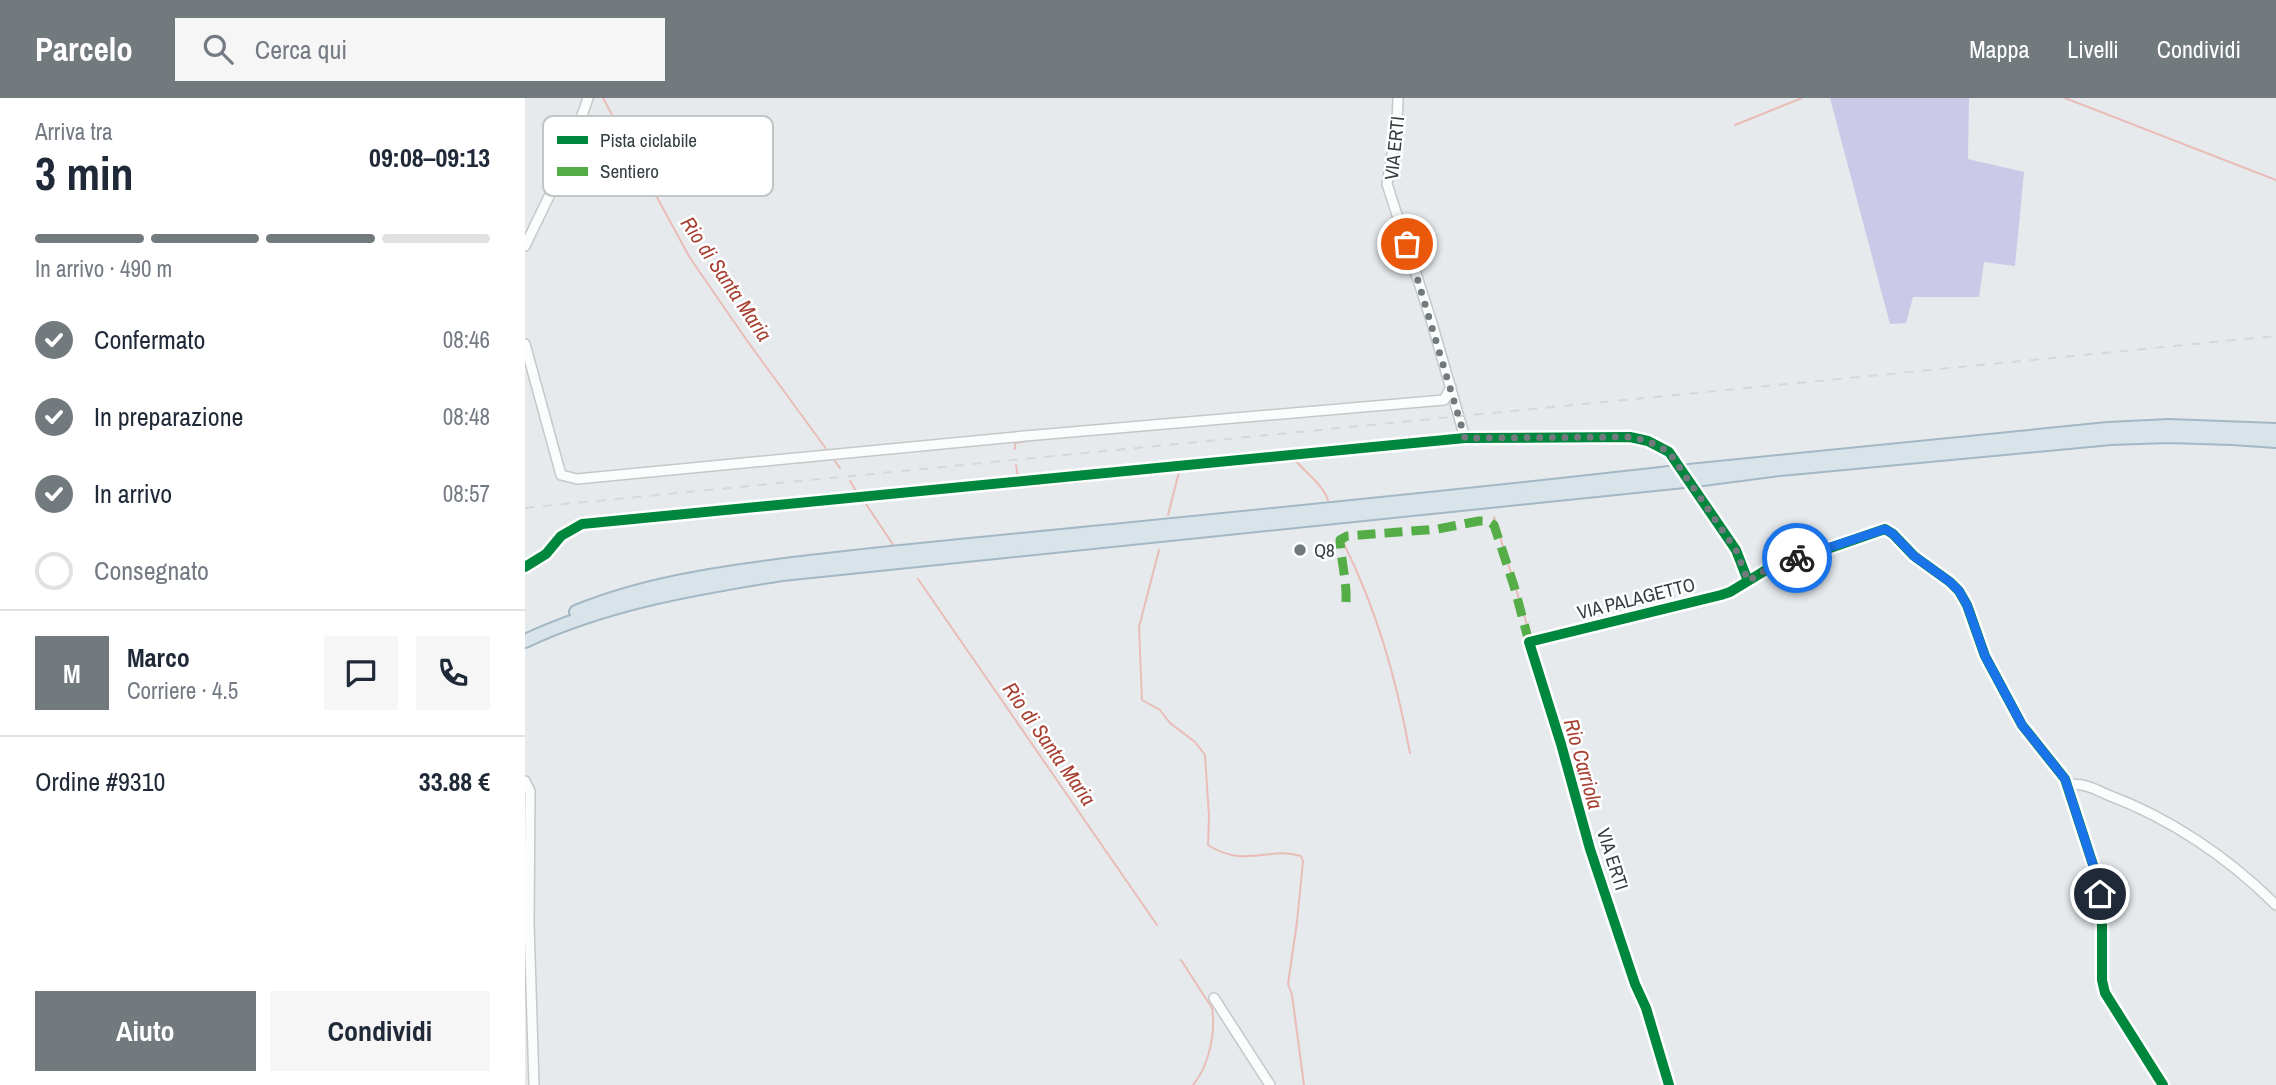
<!DOCTYPE html>
<html lang="it">
<meta charset="utf-8">
<style>
body{margin:0;font-family:"Archivo Narrow",sans-serif;background:#f6f6f7;color:#1f2937;height:100vh;display:flex;flex-direction:column;font-size:26px;white-space:nowrap}
*{box-sizing:border-box;margin:0}
p{font-size:23px;color:#747a83}
.icon{flex:none;width:38px;height:38px;fill:none;stroke:currentColor;stroke-width:2;stroke-linecap:round;stroke-linejoin:round}
.map{position:relative;flex:1;overflow:hidden}
.side{display:flex;flex-direction:column;background:#fff;width:525px}
.side>*{flex:none}
.pin{position:absolute;display:grid;place-items:center;width:60px;height:60px;color:#fff;margin:-30px;border:4px solid #fff;border-radius:50%;box-shadow:0 2px 7px #0007}
.courier{position:absolute;display:grid;place-items:center;width:70px;height:70px;margin:-35px;border:5px solid #1a73e8;border-radius:50%;background:#fff;color:#222;box-shadow:0 2px 9px #0007}
.head em{font-style:normal;font-weight:700}
.head div{display:flex;flex-direction:column-reverse}
.head{display:flex;align-items:center;justify-content:space-between;height:119px;padding:0 35px}
h1{font-size:46px;font-weight:700;line-height:52px}
.bar{display:grid;grid-template-columns:repeat(4,1fr);gap:10px 7px;align-content:center;height:84px;padding:0 35px}
.bar i{height:9px;border-radius:5px;background:#e0e1e3}
.bar .selected{background:#727a7e}
.bar p{grid-column:span 4}
.line{display:flex;align-items:center;gap:18px;padding:0 35px;border-top:2px solid #e0e1e3}
.line div{flex:1}
.round{display:grid;place-items:center;flex:none;width:74px;height:74px;border-radius:0px;background:#f6f6f7}
ol{padding:0 35px;list-style:none}
li{display:flex;align-items:center;gap:21px;height:77px}
li p{margin-inline-start:auto}
li .icon{padding:7px;border-radius:50%;background:#727a7e;color:#fff;stroke-width:4}
li:last-child{color:#747a83}
li i{width:38px;height:38px;border:4px solid #e0e1e3;border-radius:50%}
.action{display:flex;gap:14px;margin-top:auto;padding:14px 35px}
.action a{flex:1;height:80px;border-radius:0px;background:#727a7e;color:#fff;font-size:28px;font-weight:700;line-height:80px;text-align:center}
.action a+a{background:#f6f6f7;color:#1f2937}
header{display:flex;align-items:center;gap:42px;box-sizing:border-box;height:98px;padding:0 35px;background:#727a7e;color:#fff}
header strong{font-size:33px}
nav{display:flex;gap:38px;margin-inline-start:auto;font-size:24px}
.search{width:490px;height:63px;background:#f6f6f7;display:flex;align-items:center;gap:18px;box-sizing:border-box;padding:0 24px;border-radius:0px;color:#747a83;font-size:26px}
main{display:flex;flex:1;min-height:0}
.map>svg:first-child{display:block}
.green{fill:#cbc8e8}
.lines{fill:none;stroke-linecap:round;stroke-linejoin:round}
.stream{stroke:#eabcb8;stroke-width:2}
.minor-casing{stroke:#c4c8cb;stroke-width:12}
.highway-casing{stroke:#a3b8c4;stroke-width:16}
.minor{stroke:#fbfcfc;stroke-width:9}
.highway{stroke:#d8e3ea;stroke-width:12}
.rail{stroke:#d7d7d8;stroke-width:2;stroke-dasharray:9 9;stroke-linecap:butt}
.minor-bridge-casing{stroke:#c4c8cb;stroke-width:12;stroke-linecap:butt}
.minor-bridge{stroke:#fbfcfc;stroke-width:9}
.quiet{stroke:#54ad46;stroke-width:9;stroke-dasharray:18 9;stroke-linecap:butt}
.cycleway-casing{stroke:#fff;stroke-width:15}
.cycleway{stroke:#00873e;stroke-width:10}
.done{stroke:#727a7e;stroke-width:7;stroke-dasharray:0 12.6}
.route{stroke:#1a73e8;stroke-width:9}
.poi-dot{fill:#727a7e;stroke:#fff;stroke-width:2.5}
.labels{text-anchor:middle;stroke-width:5;stroke-linejoin:round;paint-order:stroke}
.street-label{font-size:19px;fill:#343e42;stroke:#fff}
.poi-label{font-size:19px;fill:#343e42;stroke:#fff;text-anchor:start}
.water-label{font-size:21px;font-style:italic;fill:#a74033;stroke:#fff}
.key{fill:#fff;stroke:#c2c5c6;stroke-width:2}
.key-label{font-size:19px;fill:#343e42}
</style>
<header>
<strong>Parcelo</strong>
<div class="search"><svg class="icon" aria-label="search" viewBox="0 0 24 24"><circle cx="10" cy="10" r="6"/><path d="M15 15l6 6"/></svg>Cerca qui</div>
<nav><a>Mappa</a><a>Livelli</a><a>Condividi</a></nav>
</header>
<main>
<section class="side">
<div class="head"><div><h1>3 min</h1><p>Arriva tra</p></div><em>09:08–09:13</em></div>
<div class="bar"><i class="selected"></i><i class="selected"></i><i class="selected"></i><i></i><p>In arrivo · 490 m</p></div>
<ol>
<li><svg class="icon" aria-label="check" viewBox="0 0 24 24"><path d="M5 12l5 5 9-10"/></svg>Confermato<p>08:46</p></li>
<li><svg class="icon" aria-label="check" viewBox="0 0 24 24"><path d="M5 12l5 5 9-10"/></svg>In preparazione<p>08:48</p></li>
<li><svg class="icon" aria-label="check" viewBox="0 0 24 24"><path d="M5 12l5 5 9-10"/></svg>In arrivo<p>08:57</p></li>
<li><i></i>Consegnato</li>
</ol>
<div class="line" style="height:126px"><b class="round" style="background:#727a7e;color:#fff">M</b><div><b>Marco</b><p>Corriere · 4.5</p></div><a class="round"><svg class="icon" aria-label="chat" viewBox="0 0 24 24"><path d="M4 5h16v11H9l-5 4z"/></svg></a><a class="round"><svg class="icon" aria-label="phone" viewBox="0 0 24 24"><path d="M5 4h4l2 5-3 2q2 4 5 5l2-3 5 2v4C11 20 4 13 5 4z"/></svg></a></div>
<div class="line" style="height:91px"><div>Ordine #9310</div><b>33.88 €</b></div>
<div class="action"><a>Aiuto</a><a>Condividi</a></div>
</section>
<div class="map">
<svg width="1751" height="987" viewBox="0 0 1751 987">
<rect width="100%" height="100%" fill="#e6eaed"/>
<path class="green" d="M1305 0H1444L1443 61 1499 74 1490 168 1459 164 1454 199H1388L1381 225 1365 226Z"/>
<g class="lines">
<path class="stream" d="M78 0 165 160 223 244 302 352
M1540 0 1751 82
M1210 27 1277 0
M490 351V345L503 343
M307 359 315 370
M491 367 493 379 502 378
M325 383 333 396
M505 386 506 389 767 362 771 363C781 375 798 387 803 402
M339 403 369 448
M643 417 654 374
M969 419 1005 537
M818 444C852 512 871 580 885 655
M634 452 614 529 617 602 635 612 645 625 670 644 680 657 684 718 683 747C721 771 742 748 776 758L778 763 772 824 763 886 767 897 779 987
M393 481 632 827
M656 862 687 910C691 934 684 968 668 987
M1113 881 1118 892"/>
<defs>
<path id="minor" d="M873 0 872 26 862 86 907 225 940 340
M0 148 43 59 63 0
M0 246 36 377 52 381 500 338 919 302 926 289
M1186 414 1211 452 1223 483
M0 469 21 456 36 438 57 426 940 340 1105 339 1123 343 1144 354
M0 683 5 693 4 825 9 987
M1542 687C1557 684 1570 691 1583 697 1645 720 1704 760 1751 807
M689 900 745 987
M1144 987 1121 910 1110 886 1065 751 1036 646 1004 544 1196 497 1205 494 1241 472 1360 431 1368 436 1389 458 1425 484 1434 493 1442 507 1460 558 1497 627 1540 681 1572 779 1577 814V882L1580 895 1638 987"/>
<path id="highway" d="M1164 373 1583 331 1644 328 1751 332
M1170 382 1255 371 1586 340 1643 338 1707 340 1751 343
M51 514C119 486 195 475 268 466 340 457 413 450 485 443 707 421 930 400 1152 374
M0 543C81 505 169 490 257 476L1159 383"/>
</defs>
<use href="#minor" class="minor-casing"/>
<use href="#highway" class="highway-casing"/>
<use href="#minor" class="minor"/>
<use href="#highway" class="highway"/>
<path class="rail" d="M0 410 1751 238"/>
<defs>
<path id="minor-bridge" d="M1144 354 1186 414"/>
</defs>
<use href="#minor-bridge" class="minor-bridge-casing"/>
<use href="#minor-bridge" class="minor-bridge"/>
<path class="quiet" d="M821 504C822 483 816 463 815 442L822 438 913 431 954 423H963L969 427 989 488 1004 544"/>
<defs>
<path id="cycleway" d="M0 469 21 456 36 438 57 426 940 340 1105 339 1123 343 1144 354 1211 452 1223 483
M1144 987 1121 910 1110 886 1065 751 1036 646 1004 544 1196 497 1205 494 1241 472 1360 431 1368 436 1389 458 1425 484 1434 493 1442 507 1460 558 1497 627 1540 681 1572 779 1577 814V882L1580 895 1638 987"/>
</defs>
<use href="#cycleway" class="cycleway-casing"/>
<use href="#cycleway" class="cycleway"/>
</g>
<g class="lines">
<path class="done" d="M882 146 940 340 1105 339 1123 343 1144 354 1211 452 1223 483 1241 472 1272 460"/>
<path class="route" d="M1272 460 1360 431 1368 436 1389 458 1425 484 1434 493 1442 507 1460 558 1497 627 1540 681 1572 779 1575 796"/>
</g>
<circle class="poi-dot" cx="775" cy="452" r="7"/>
<g class="labels">
<g class="street-label">
<text transform="translate(869 50) rotate(-84)" y="7">VIA ERTI</text>
<text transform="translate(1111 500) rotate(-14)" y="7">VIA PALAGETTO</text>
<text transform="translate(1088 761) rotate(72)" y="7">VIA ERTI</text>
</g>
<g class="poi-label">
<text x="789" y="459">Q8</text>
</g>
<g class="water-label">
<text transform="translate(201 181) rotate(56)" y="7">Rio di Santa Maria</text>
<text transform="translate(524 646) rotate(55)" y="7">Rio di Santa Maria</text>
<text transform="translate(1058 666) rotate(74)" y="7">Rio Carriola</text>
</g>
</g>
<rect x="18" y="18" width="230" height="80" rx="10" class="key"/>
<rect x="32" y="38" width="31" height="8" fill="#00873e"/>
<rect x="32" y="69" width="31" height="9" fill="#54ad46"/>
<g class="key-label">
<text x="75" y="49">Pista ciclabile</text>
<text x="75" y="80">Sentiero</text>
</g>
</svg>
<div class="pin" style="left:882px;top:146px;background:#ea580c"><svg class="icon" aria-label="bag" viewBox="0 0 24 24"><path d="M5 8h14l-1 12H6zM9 8a3 3 0 0 1 6 0"/></svg></div>
<div class="pin" style="left:1575px;top:796px;background:#1f2937"><svg class="icon" aria-label="home" viewBox="0 0 24 24"><path d="M3 11l9-7 9 7M6 9v11h12V9"/></svg></div>
<div class="courier" style="left:1272px;top:460px"><svg class="icon" aria-label="bike" viewBox="0 0 24 24"><circle cx="6" cy="16" r="4"/><circle cx="18" cy="16" r="4"/><path d="M6 16l4-8h5l3 8M10 8l3 8H6M13 5h3"/></svg></div>
</div>
</main>
